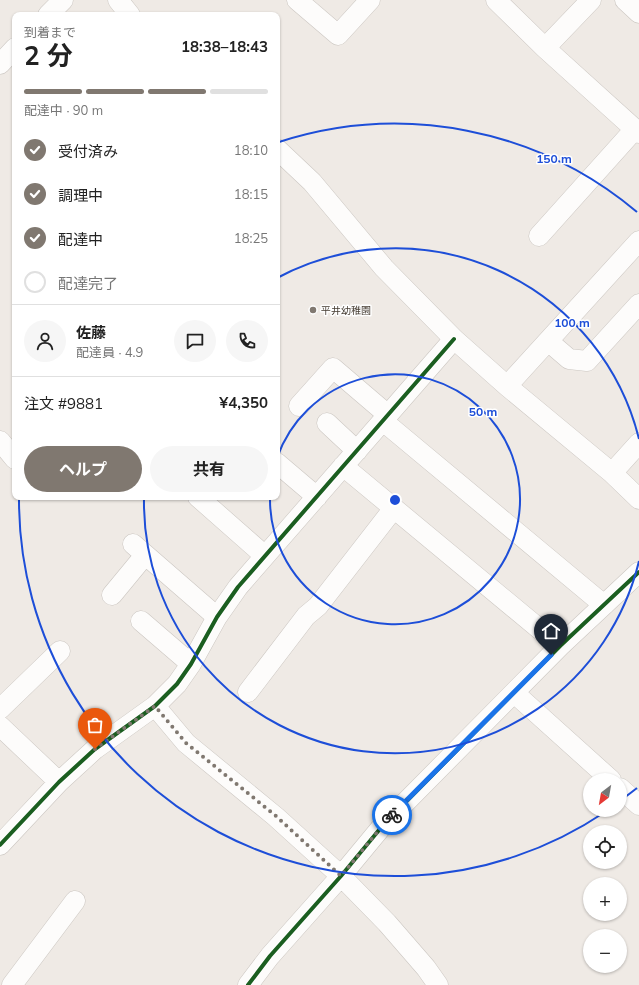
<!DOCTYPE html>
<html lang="ja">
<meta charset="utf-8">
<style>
body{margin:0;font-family:Mulish,"Noto Sans JP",sans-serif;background:#f6f6f6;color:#222;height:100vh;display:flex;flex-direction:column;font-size:15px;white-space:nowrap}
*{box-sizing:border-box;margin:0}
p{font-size:13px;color:#767676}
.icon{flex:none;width:22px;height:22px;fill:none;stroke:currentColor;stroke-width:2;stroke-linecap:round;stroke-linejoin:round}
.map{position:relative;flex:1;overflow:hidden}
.drawer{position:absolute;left:12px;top:12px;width:268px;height:488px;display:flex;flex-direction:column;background:#fff;border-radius:8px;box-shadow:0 1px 3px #0004}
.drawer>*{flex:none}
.needle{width:26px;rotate:211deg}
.controls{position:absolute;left:583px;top:773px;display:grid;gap:8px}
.controls a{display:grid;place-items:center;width:44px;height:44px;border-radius:50%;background:#fff;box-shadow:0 1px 3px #0004;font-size:20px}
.pin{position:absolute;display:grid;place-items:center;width:34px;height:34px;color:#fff;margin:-41px -17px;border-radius:50% 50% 50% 0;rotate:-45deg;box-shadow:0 0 4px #0007}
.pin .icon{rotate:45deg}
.courier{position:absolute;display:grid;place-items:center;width:40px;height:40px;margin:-20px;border:3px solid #1a73e8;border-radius:50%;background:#fff;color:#222;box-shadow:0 1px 5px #0007}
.head em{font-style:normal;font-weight:700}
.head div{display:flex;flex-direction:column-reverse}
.head{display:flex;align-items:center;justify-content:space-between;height:68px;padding:0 12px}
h1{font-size:26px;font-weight:700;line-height:30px}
.bar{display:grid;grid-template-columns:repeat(4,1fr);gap:6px 4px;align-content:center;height:48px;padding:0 12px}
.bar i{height:5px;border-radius:3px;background:#e0e0e0}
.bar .selected{background:#807870}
.bar p{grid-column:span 4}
.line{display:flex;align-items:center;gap:10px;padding:0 12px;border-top:1px solid #e0e0e0}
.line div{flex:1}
.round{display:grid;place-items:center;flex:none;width:42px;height:42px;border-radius:21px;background:#f6f6f6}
ol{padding:0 12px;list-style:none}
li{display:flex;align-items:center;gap:12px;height:44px}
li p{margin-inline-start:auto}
li .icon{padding:4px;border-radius:50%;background:#807870;color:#fff;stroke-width:4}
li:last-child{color:#767676}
li i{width:22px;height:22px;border:2px solid #e0e0e0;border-radius:50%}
.cta{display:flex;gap:8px;margin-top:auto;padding:8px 12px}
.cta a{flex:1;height:46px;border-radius:24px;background:#807870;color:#fff;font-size:16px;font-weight:700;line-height:46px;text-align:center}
.cta a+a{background:#f6f6f6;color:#222}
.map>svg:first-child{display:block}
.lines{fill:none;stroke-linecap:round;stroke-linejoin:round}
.minor-casing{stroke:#cbc6c1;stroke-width:21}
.minor{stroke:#fdfcfb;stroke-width:20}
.cycleway-casing{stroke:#fff;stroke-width:6}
.cycleway{stroke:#1b5e20;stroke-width:4}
.done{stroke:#807870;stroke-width:4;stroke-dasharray:0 7.2}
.route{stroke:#1a73e8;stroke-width:5}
.ring{fill:none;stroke:#1d4ed8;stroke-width:2}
.poi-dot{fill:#807870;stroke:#fff;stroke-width:1.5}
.labels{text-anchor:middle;stroke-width:3;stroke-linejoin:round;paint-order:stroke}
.poi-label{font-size:10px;fill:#443b31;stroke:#fff;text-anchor:start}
.centre{fill:#1d4ed8;stroke:#fff;stroke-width:2}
.ring-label{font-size:12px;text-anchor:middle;font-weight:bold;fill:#1d4ed8;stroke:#fff;stroke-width:3;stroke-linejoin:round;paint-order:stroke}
</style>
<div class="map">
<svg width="639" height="985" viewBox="0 0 639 985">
<rect width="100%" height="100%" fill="#efeae5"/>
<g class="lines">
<defs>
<path id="minor" d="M118 0 130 15
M297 0 338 35 370 0
M496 0 545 48 639 133
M625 0 639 13
M48 15 63 0
M545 48 591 0
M0 64 15 48
M277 149 312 182 384 268 454 339 507 386 612 473 639 499
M539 236 635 129
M548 341 569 359 587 361 639 304
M507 386 639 241
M299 406 333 368 388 415
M383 421 604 605
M327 423 357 451
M0 441 15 459
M277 463 317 497
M343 466 560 646
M612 473 639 443
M198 497 265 556
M133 544 217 617
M112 595 145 555
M141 621 191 664
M248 692 306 616 318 606 394 508
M521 699 611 780
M155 706 186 743 276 817 341 876 387 923 426 968 438 985
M0 709 60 651
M0 726 59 782
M620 788 639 805
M0 845 59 782 95 749 155 706 177 684 191 664 217 617 238 587 454 339
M12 985 75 901
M248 985 270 956 341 876 384 824 560 646 639 572"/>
</defs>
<use href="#minor" class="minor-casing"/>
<use href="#minor" class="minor"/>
<defs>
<path id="cycleway" d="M0 845 59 782 95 749 155 706 177 684 191 664 217 617 238 587 454 339
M248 985 270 956 341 876 384 824 560 646 639 572"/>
</defs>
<use href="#cycleway" class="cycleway-casing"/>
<use href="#cycleway" class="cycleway"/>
</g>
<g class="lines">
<path class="done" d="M95 749 155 706 186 743 276 816 341 876 384 824 392 815"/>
<path class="route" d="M392 815 551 655"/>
</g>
<g class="ring">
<path d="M277 458A125 125 0 1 1 270 498"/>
<path d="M639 561A251 251 0 0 1 144 498M277 278A251 251 0 0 1 639 439"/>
<path d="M637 788A376 376 0 0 1 621 800M605 812A376 376 0 0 1 19 500M279 142A376 376 0 0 1 637 212"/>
</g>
<circle class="poi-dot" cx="313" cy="310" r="4"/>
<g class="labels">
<g class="poi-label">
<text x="321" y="314">平井幼稚園</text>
</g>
</g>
<circle cx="395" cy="500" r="6" class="centre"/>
<g class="ring-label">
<text x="554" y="163">150 m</text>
<text x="572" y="327">100 m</text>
<text x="483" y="416">50 m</text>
</g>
</svg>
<div class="controls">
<a><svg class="needle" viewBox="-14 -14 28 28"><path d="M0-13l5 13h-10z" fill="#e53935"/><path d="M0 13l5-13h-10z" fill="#767676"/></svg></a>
<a><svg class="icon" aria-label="locate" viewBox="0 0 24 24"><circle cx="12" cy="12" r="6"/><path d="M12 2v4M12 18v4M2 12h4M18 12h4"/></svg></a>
<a>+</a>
<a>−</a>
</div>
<div class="pin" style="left:95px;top:749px;background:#ea580c"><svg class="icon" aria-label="bag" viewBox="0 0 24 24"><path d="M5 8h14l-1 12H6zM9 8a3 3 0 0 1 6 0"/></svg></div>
<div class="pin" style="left:551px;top:655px;background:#1f2937"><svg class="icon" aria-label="home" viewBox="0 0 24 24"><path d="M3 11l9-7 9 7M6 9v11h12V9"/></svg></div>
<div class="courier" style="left:392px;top:815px"><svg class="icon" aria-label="bike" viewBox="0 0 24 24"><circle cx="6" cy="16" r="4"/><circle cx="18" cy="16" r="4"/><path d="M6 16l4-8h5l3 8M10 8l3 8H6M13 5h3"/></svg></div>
<section class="drawer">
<div class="head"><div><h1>2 分</h1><p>到着まで</p></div><em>18:38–18:43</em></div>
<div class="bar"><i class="selected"></i><i class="selected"></i><i class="selected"></i><i></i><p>配達中 · 90 m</p></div>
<ol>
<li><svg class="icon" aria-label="check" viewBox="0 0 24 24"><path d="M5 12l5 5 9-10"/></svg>受付済み<p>18:10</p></li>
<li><svg class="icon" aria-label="check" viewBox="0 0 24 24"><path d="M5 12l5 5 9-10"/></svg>調理中<p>18:15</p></li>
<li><svg class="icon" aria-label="check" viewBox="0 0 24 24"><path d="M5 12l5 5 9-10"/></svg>配達中<p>18:25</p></li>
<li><i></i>配達完了</li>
</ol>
<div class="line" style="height:72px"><a class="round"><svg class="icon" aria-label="person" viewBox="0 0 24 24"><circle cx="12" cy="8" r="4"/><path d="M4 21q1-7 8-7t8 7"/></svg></a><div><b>佐藤</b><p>配達員 · 4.9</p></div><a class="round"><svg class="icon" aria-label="chat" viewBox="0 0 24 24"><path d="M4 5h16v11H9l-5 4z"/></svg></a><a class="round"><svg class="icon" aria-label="phone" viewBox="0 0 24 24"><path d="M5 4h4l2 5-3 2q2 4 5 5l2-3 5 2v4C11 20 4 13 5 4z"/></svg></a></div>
<div class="line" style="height:52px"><div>注文 #9881</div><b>¥4,350</b></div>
<div class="cta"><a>ヘルプ</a><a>共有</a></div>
</section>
</div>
